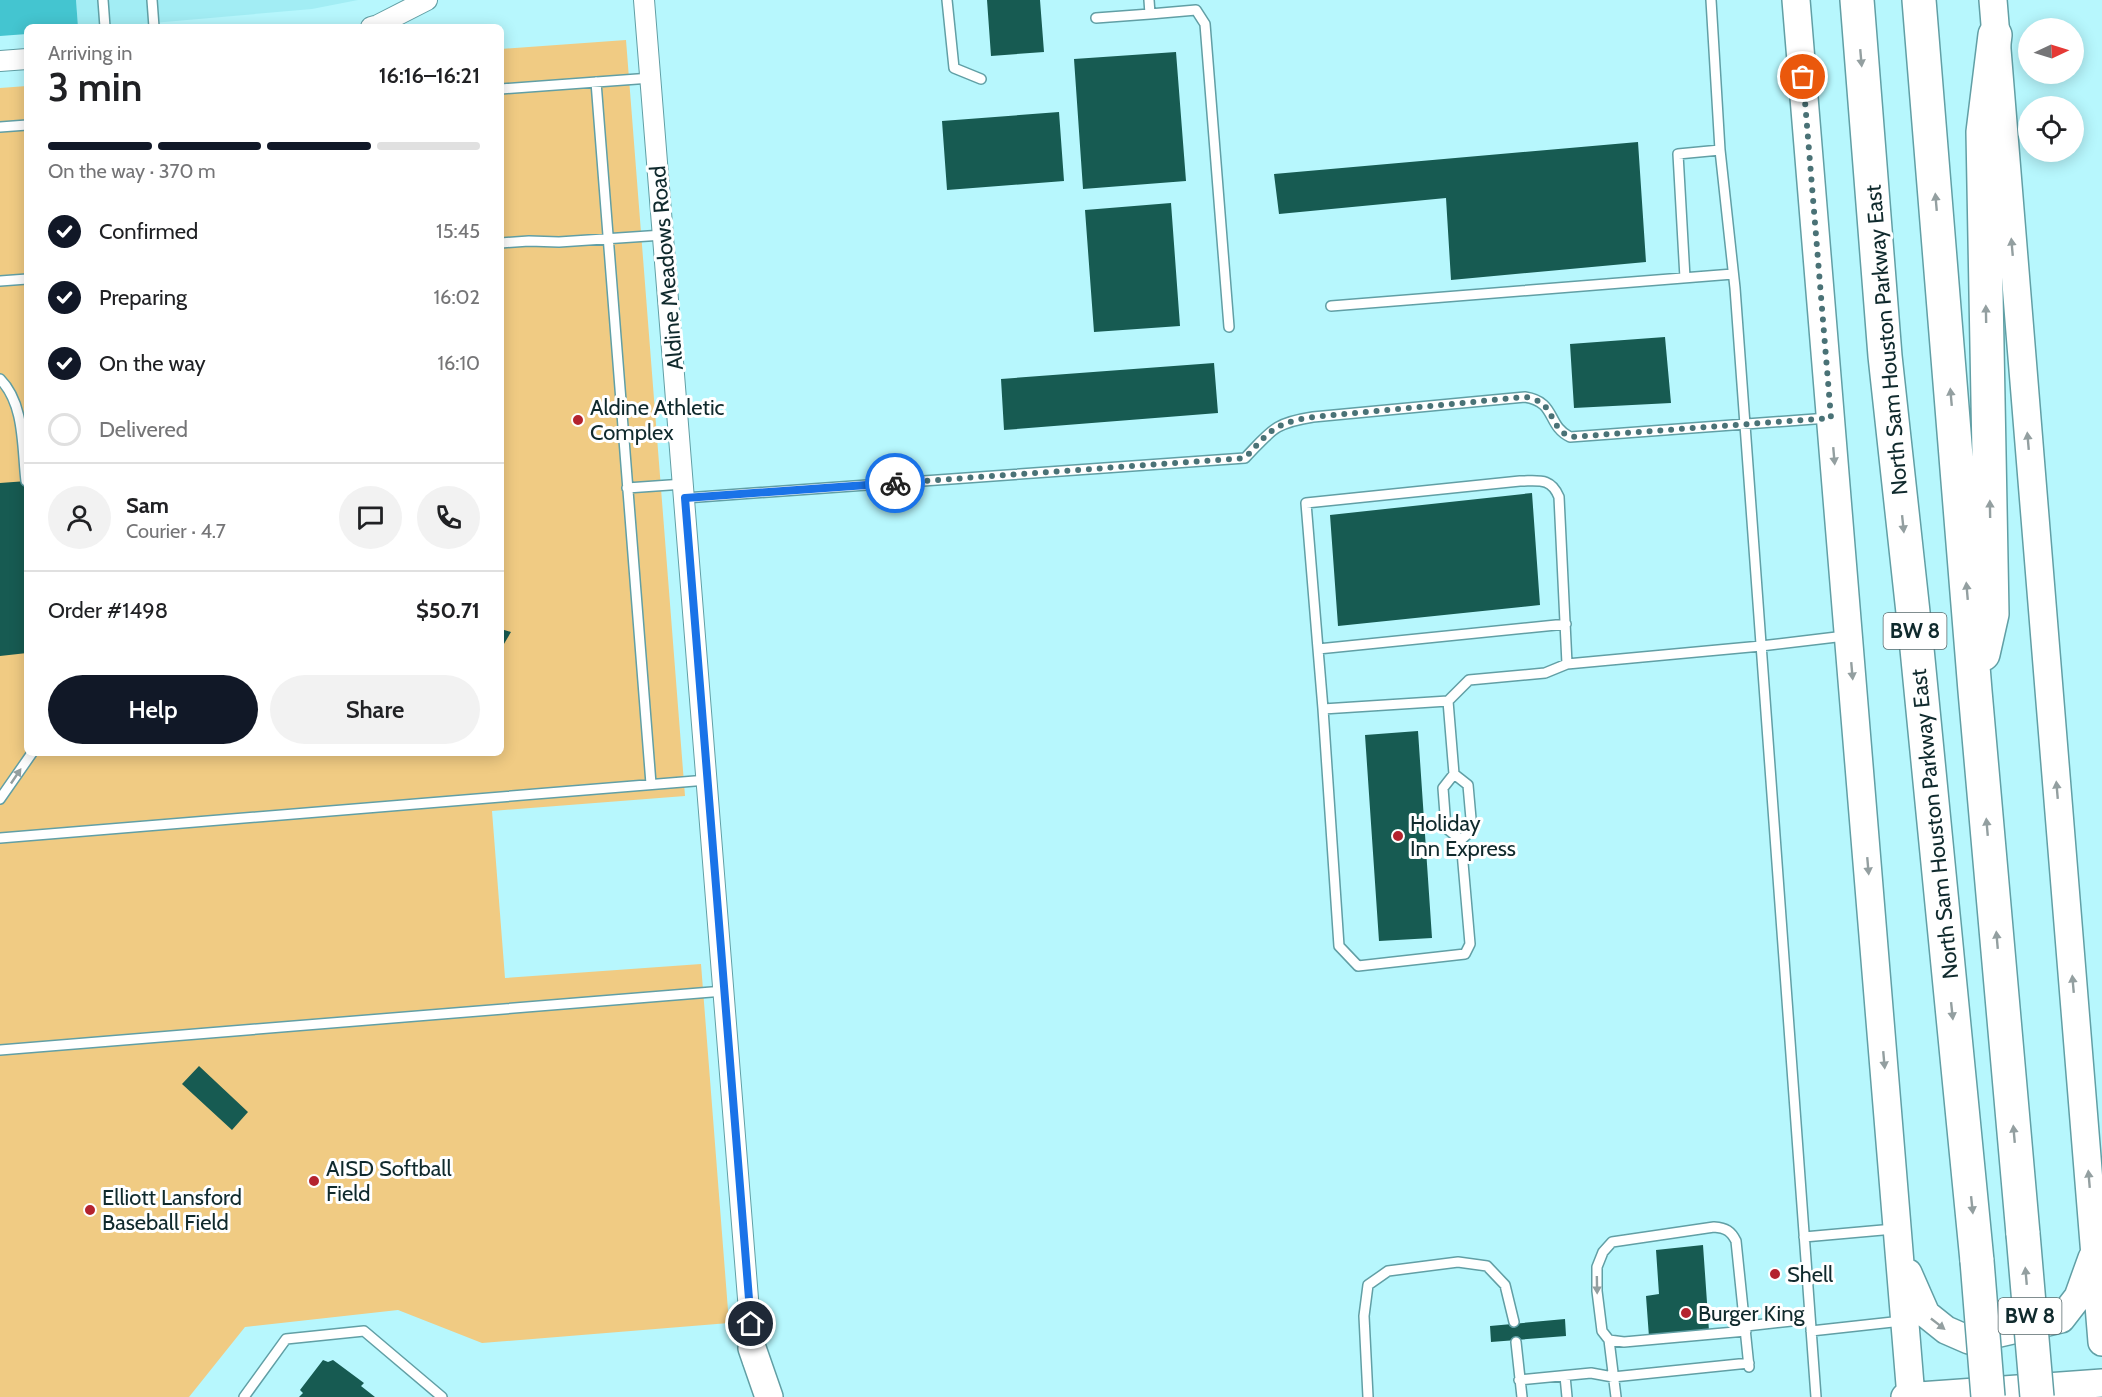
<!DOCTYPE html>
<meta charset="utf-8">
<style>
body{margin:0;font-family:Cabin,sans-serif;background:#f2f2f2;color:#202124;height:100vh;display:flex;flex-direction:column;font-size:22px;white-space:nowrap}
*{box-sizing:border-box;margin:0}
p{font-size:20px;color:#757577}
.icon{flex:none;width:33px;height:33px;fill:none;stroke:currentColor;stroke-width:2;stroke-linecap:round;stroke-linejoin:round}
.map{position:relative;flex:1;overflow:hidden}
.panel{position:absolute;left:24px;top:24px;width:480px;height:732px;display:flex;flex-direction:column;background:#fff;border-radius:9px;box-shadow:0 3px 15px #0003}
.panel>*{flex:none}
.needle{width:39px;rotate:86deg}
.tools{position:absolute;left:2018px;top:18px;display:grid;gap:12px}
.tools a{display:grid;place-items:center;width:66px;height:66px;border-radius:50%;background:#fff;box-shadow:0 3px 15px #0003;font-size:30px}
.pin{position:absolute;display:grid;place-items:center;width:51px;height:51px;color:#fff;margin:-26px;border:3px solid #fff;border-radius:50%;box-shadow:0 2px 6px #0007}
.courier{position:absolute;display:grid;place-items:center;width:60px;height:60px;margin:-30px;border:4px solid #1a73e8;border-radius:50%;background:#fff;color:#222;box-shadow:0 2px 8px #0007}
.head em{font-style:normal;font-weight:600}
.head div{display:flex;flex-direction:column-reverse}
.head{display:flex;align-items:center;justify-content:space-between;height:102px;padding:0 24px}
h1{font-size:39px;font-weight:600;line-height:45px}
.bar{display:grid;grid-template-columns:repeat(4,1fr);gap:9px 6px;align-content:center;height:72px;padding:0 24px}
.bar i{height:8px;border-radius:4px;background:#e0e0e0}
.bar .current{background:#111827}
.bar p{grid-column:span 4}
.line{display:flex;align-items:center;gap:15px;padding:0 24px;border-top:2px solid #e0e0e0}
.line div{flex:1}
.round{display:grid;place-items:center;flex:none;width:63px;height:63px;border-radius:32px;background:#f2f2f2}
ol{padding:0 24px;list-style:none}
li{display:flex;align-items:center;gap:18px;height:66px}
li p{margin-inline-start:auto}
li .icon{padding:6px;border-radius:50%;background:#111827;color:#fff;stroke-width:4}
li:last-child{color:#757577}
li i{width:33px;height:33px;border:3px solid #e0e0e0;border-radius:50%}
.primary-button{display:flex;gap:12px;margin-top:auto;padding:12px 24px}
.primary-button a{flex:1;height:69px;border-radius:36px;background:#111827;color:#fff;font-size:24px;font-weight:600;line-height:69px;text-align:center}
.primary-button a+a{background:#f2f2f2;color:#202124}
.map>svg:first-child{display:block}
.built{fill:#a2edf4}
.green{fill:#f0cb83}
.water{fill:#44c5d0}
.building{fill:#175b52}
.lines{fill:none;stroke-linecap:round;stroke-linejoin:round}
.service-casing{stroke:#619fa5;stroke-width:12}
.minor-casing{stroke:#619fa5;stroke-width:22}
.secondary-casing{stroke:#619fa5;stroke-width:30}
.motorway-casing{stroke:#619fa5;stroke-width:36}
.service{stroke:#fff;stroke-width:9}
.minor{stroke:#fff;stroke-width:20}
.secondary{stroke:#fff;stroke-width:27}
.motorway{stroke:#fff;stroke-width:33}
.motorway-bridge-casing{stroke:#619fa5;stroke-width:36;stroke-linecap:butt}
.motorway-bridge{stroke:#fff;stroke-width:33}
.oneway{fill:#939fa0}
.done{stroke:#4a7276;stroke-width:6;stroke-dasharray:0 10.8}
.route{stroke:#1a73e8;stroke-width:8}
.poi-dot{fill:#b4232e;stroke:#fff;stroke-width:2}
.labels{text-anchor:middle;stroke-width:6;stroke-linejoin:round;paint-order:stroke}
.shield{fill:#fff;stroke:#586a6c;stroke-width:1.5}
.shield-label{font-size:21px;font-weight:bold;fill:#102a2d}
.street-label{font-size:22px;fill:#102a2d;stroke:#fff}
.poi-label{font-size:22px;fill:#102a2d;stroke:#fff;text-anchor:start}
</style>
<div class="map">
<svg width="2102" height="1397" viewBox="0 0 2102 1397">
<rect width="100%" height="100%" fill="#b7f7fd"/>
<path class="built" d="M76 0H358L312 9 107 27H78Z"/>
<path class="green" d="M626 40 685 796 492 811 505 978 701 964 729 1323 482 1343 398 1310 245 1327 189 1397H0V88L27 86V753H501V49Z"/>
<path class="water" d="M0 0H76L78 27H27V34L0 36Z"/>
<path class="building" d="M987 0H1040L1044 52 991 56Z
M1176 52 1186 181 1083 189 1074 59Z
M1059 112 1064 181 947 190 942 121Z
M1638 142 1646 262 1451 280 1446 198 1279 214 1274 174Z
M1171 203 1180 326 1094 332 1085 210Z
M1665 337 1671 403 1574 408 1570 344Z
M1214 363 1218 413 1004 430 1001 379Z
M27 481V653L0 656V483Z
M1532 493 1540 605 1338 626 1330 515Z
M501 629 511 632 501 649Z
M1418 731 1432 938 1379 941 1365 735Z
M199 1066 248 1112 232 1130 182 1084Z
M1703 1245 1709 1331 1649 1337 1646 1296 1659 1294 1656 1250Z
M1565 1319 1566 1336 1491 1342 1490 1326Z
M323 1360 328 1362 333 1360 364 1383 361 1386 375 1397H299L303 1393 300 1390Z"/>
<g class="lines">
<defs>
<path id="service" d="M103 0 105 27
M152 0 154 27
M947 0 954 68 981 79
M1149 0 1150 14 1196 10 1205 24 1229 327
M1711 0 1720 150 1735 288 1816 1397
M1096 18 1150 14
M596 82 651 784
M501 89 651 78
M0 127 27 125
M501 243 529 241 559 242 663 235
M1685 278 1678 154 1720 150
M0 281 27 279
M1331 306 1733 274
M0 379C25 404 22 448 26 481
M627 488 684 484
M685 498 1245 458C1272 430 1274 423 1313 417L1525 397C1557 402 1546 425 1570 437L1828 418
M1566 624 1318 649 1306 503 1520 481C1538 481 1551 477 1559 497L1567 664 1761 646 1845 636
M1318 649 1323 709
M1448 701 1323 709 1339 946 1358 966 1465 954 1470 944 1461 840 1446 828 1443 788 1454 774 1448 701 1469 680 1545 673 1567 664
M1454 774 1468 785 1472 830 1461 840
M0 799 32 753
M0 838 707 780
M0 1050 724 991
M1804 1237 1894 1229
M1746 1326 1810 1319
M1746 1331 1624 1342 1609 1340 1602 1331 1597 1291V1267L1603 1252 1612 1242 1714 1227C1726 1228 1731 1231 1736 1241L1749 1367
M1811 1331 1902 1321
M1609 1340 1616 1397
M1516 1342 1522 1397
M1565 1376 1567 1397
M1519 1380 1591 1373 1613 1377 1749 1363
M244 1397 286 1339 364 1331 442 1397
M1368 1397 1364 1316 1368 1285 1388 1271 1458 1262 1487 1266 1505 1285 1514 1322"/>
<path id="minor" d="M644 0 753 1361
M371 27 378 25 427 0
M0 61 27 59"/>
<path id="secondary" d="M1796 0 1911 1397
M1993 0 2102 1342
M1908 1273 1926 1314 1946 1330 1969 1340 2061 1319 2078 1297 2092 1258
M752 1348 769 1397
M1905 1397 2102 1383"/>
<path id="motorway" d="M1857 0 1885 356 1917 649 1977 1261
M1919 0 1975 691 2023 1234
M1983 654 1992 614 1983 132 1995 35"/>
</defs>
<use href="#service" class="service-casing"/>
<use href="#minor" class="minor-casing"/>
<use href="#secondary" class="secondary-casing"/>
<use href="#motorway" class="motorway-casing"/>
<use href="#service" class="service"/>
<use href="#minor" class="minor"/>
<use href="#secondary" class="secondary"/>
<use href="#motorway" class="motorway"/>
<defs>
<path id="motorway-bridge" d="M2023 1234 2037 1397
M1977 1261 1988 1397"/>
</defs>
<use href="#motorway-bridge" class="motorway-bridge-casing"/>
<use href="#motorway-bridge" class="motorway-bridge"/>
</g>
<defs><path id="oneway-solid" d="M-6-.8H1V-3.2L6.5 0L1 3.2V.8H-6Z" transform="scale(1.5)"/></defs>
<g class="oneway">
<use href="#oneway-solid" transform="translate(1861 58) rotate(85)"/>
<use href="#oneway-solid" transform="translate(1936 202) rotate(-95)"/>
<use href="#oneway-solid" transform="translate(2012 247) rotate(-95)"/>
<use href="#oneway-solid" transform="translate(1986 314) rotate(-91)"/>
<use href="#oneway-solid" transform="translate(1951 397) rotate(-95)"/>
<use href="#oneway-solid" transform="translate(2028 441) rotate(-95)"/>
<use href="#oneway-solid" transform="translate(1834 456) rotate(85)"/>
<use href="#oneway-solid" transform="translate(1990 509) rotate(-91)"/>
<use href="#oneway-solid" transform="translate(1903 524) rotate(84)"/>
<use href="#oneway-solid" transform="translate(1967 591) rotate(-95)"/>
<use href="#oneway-solid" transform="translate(1852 671) rotate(85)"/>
<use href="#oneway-solid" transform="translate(16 776) rotate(-56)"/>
<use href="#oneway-solid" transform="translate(2057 790) rotate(-95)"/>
<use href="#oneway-solid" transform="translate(1987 827) rotate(-95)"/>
<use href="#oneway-solid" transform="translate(1868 866) rotate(85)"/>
<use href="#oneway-solid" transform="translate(1997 940) rotate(-95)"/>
<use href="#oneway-solid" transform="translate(2073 984) rotate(-95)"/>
<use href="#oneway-solid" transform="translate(1952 1011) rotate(84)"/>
<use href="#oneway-solid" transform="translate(1884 1060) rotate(85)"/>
<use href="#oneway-solid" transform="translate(2014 1134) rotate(-95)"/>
<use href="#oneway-solid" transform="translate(2089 1179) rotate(-95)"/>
<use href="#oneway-solid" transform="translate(1972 1205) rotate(84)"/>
<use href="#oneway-solid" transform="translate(2026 1276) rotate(-95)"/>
<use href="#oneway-solid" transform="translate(1597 1285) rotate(89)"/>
<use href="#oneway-solid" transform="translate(1938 1324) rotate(38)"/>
</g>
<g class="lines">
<path class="done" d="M895 483 1245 458C1271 430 1274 423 1313 417L1525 397C1557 402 1546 425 1570 437L1831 418 1803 77"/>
<path class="route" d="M751 1324 685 498 895 483"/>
</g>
<g class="poi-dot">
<circle cx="578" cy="420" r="6"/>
<circle cx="1398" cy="836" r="6"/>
<circle cx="314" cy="1181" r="6"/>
<circle cx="90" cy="1210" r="6"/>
<circle cx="1775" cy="1274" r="6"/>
<circle cx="1686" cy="1313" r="6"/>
</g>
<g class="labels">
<g class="shield">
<rect x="1883.5" y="613" width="63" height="36" rx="4.5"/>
<rect x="1998.5" y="1298" width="63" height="36" rx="4.5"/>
</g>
<g class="shield-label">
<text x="1915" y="638">BW 8</text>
<text x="2030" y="1323">BW 8</text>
</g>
<g class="street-label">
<text transform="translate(666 268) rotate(-95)" y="8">Aldine Meadows Road</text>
<text transform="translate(1886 340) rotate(-95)" y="8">North Sam Houston Parkway East</text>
<text transform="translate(1934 824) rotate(-96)" y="8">North Sam Houston Parkway East</text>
</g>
<g class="poi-label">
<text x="590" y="415">Aldine Athletic<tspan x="590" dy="25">Complex</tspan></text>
<text x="1410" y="831">Holiday<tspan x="1410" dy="25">Inn Express</tspan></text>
<text x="326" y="1176">AISD Softball<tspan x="326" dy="25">Field</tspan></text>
<text x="102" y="1205">Elliott Lansford<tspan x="102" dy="25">Baseball Field</tspan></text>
<text x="1787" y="1282">Shell</text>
<text x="1698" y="1321">Burger King</text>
</g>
</g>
</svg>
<div class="tools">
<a><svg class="needle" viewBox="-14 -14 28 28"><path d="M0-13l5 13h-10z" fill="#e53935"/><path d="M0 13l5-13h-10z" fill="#757577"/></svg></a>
<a><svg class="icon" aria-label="locate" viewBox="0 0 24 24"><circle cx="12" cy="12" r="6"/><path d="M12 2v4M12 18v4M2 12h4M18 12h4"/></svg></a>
</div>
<div class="pin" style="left:1803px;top:77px;background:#ea580c"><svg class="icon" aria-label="bag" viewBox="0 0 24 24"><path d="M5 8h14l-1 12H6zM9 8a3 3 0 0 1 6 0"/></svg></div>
<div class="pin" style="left:751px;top:1324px;background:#1f2937"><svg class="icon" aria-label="home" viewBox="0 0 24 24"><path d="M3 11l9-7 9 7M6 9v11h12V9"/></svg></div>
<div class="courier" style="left:895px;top:483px"><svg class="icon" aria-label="bike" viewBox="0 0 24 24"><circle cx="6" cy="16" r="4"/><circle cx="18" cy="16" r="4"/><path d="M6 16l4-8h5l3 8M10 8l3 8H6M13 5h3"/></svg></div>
<section class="panel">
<div class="head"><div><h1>3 min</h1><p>Arriving in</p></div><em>16:16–16:21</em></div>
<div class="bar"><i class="current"></i><i class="current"></i><i class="current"></i><i></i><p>On the way · 370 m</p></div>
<ol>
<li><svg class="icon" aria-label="check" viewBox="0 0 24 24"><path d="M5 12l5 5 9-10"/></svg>Confirmed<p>15:45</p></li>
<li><svg class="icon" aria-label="check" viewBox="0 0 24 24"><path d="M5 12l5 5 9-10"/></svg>Preparing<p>16:02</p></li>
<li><svg class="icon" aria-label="check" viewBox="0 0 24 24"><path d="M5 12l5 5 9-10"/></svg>On the way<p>16:10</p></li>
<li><i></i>Delivered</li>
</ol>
<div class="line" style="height:108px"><a class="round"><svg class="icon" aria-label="person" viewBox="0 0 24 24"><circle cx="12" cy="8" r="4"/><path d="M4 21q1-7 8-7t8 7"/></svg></a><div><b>Sam</b><p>Courier · 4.7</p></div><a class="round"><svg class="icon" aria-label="chat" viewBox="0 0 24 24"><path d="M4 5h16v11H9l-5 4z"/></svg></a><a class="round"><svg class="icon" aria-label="phone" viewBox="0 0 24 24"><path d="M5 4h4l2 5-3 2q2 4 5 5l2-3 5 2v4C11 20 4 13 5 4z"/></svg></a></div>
<div class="line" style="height:78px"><div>Order #1498</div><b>$50.71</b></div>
<div class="primary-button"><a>Help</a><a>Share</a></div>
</section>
</div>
